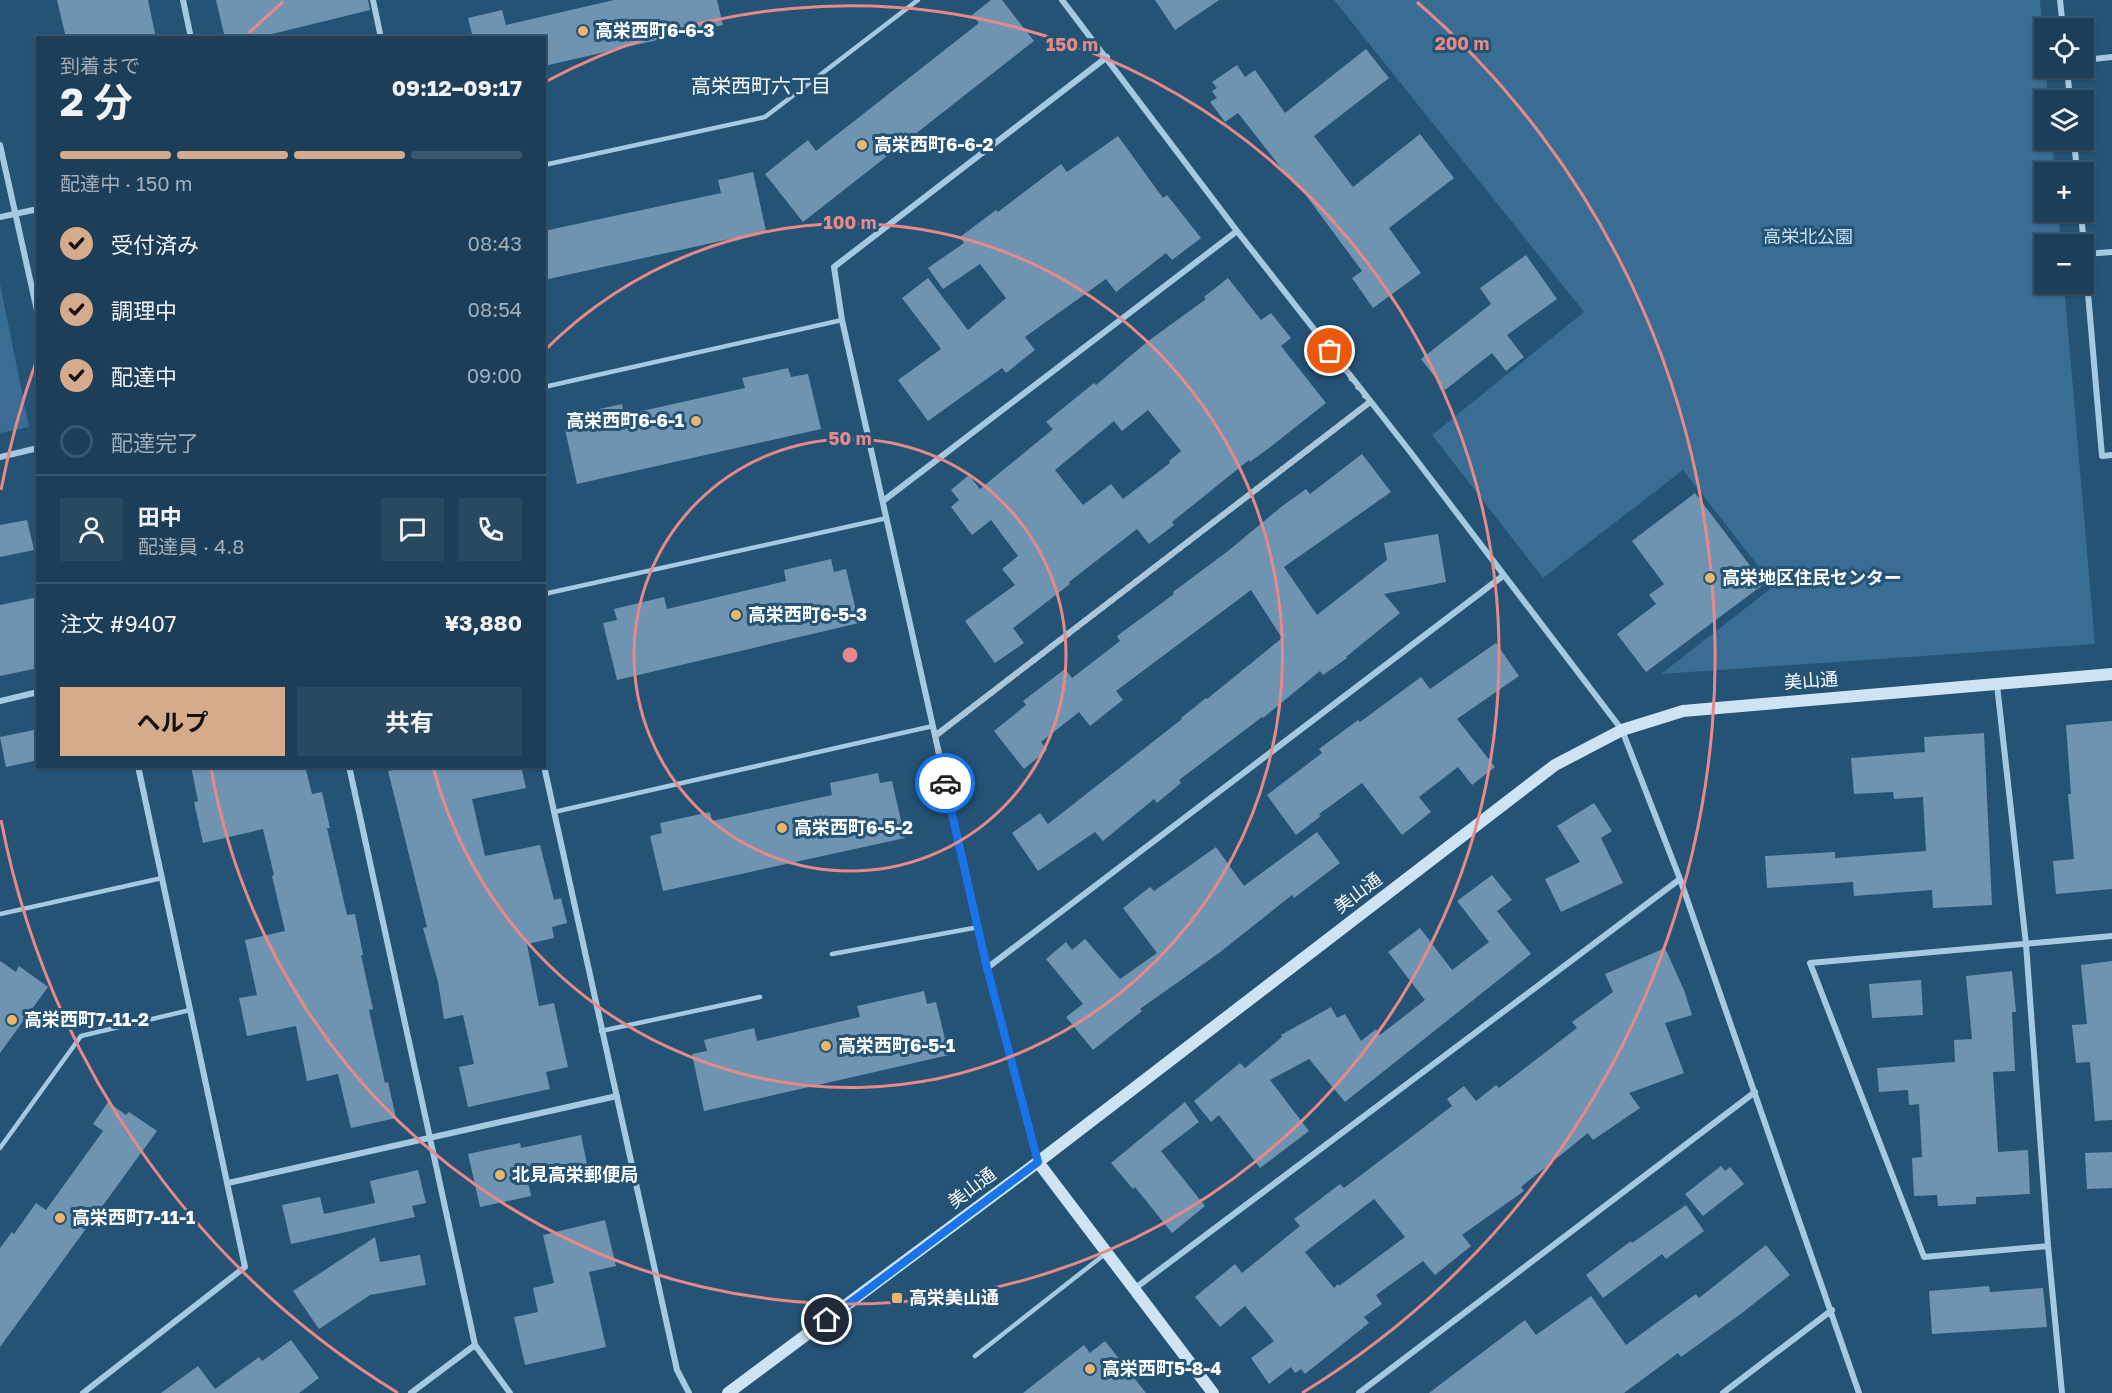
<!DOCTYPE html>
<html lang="ja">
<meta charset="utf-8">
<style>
body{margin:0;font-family:"Golos Text","Noto Sans JP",sans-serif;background:#294961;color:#f1f3f6;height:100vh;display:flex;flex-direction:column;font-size:22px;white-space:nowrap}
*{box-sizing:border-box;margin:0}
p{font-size:20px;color:#a0aeba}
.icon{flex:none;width:33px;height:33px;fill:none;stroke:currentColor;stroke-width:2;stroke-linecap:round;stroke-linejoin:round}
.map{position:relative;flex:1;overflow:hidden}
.sheet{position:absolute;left:36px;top:36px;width:510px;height:732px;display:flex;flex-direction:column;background:#1c3e58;border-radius:0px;box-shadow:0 2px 4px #0004,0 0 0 2px #3a576e}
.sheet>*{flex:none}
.tools{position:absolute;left:2034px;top:18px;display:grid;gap:12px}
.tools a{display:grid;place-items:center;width:60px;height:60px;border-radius:0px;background:#1c3e58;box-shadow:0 2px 4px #0004,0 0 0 2px #3a576e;font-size:30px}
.pin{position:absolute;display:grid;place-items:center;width:51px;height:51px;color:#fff;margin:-26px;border:3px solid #fff;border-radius:50%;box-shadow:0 2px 6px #0007}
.courier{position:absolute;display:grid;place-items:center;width:60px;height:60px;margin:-30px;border:4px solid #1a73e8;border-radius:50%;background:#fff;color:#222;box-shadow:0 2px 8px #0007}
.overview em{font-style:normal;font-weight:700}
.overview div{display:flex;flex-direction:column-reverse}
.overview{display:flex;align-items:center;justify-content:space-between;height:102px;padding:0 24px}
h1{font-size:39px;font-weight:700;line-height:45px}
.bar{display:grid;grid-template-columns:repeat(4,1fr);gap:9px 6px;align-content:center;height:72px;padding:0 24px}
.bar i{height:8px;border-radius:4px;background:#3a576e}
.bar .current{background:#d6ab8b}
.bar p{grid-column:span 4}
.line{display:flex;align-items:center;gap:15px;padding:0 24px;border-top:2px solid #3a576e}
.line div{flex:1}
.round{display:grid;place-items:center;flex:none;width:63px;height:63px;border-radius:0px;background:#294961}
ol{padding:0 24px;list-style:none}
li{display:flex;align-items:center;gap:18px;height:66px}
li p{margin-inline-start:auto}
li .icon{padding:6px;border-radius:50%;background:#d6ab8b;color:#111;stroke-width:4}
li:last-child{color:#a0aeba}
li i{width:33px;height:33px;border:3px solid #3a576e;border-radius:50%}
.button{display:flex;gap:12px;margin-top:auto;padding:12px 24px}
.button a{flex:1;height:69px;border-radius:0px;background:#d6ab8b;color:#111;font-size:24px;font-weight:700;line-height:69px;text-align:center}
.button a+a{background:#294961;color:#f1f3f6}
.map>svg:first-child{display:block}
.green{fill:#396d93}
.building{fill:#6e94b1;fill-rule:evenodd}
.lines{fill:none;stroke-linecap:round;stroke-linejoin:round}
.lane{stroke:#a6c9e2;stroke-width:4.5}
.street{stroke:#a6c9e2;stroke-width:6}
.secondary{stroke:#cee3f3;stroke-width:12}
.done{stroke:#b3c3cf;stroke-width:6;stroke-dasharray:0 10.8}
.route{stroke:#1a73e8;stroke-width:8}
.ring{fill:none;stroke:#e88989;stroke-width:3}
.poi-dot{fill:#ebb56b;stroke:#255376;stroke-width:2}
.labels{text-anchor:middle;stroke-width:6;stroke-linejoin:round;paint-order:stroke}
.poi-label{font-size:18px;font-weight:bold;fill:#fff;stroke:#255376;text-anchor:start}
.park-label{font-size:18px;fill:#c8e0f2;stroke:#255376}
.street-label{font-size:18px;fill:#fff;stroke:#255376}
.neighbourhood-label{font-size:20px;fill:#fff;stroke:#255376}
.centre{fill:#e88989;stroke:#255376;stroke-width:3}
.ring-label{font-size:18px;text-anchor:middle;font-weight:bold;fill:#e88989;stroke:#255376;stroke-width:6;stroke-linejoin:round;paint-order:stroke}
</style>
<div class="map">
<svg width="2112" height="1393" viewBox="0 0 2112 1393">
<rect width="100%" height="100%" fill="#255376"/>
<path class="green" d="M1334 0H2040L2048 100H2044V140H2052L2055 172H2044V212H2058L2061 244H2044V284H2064L2095 644 1661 674 1774 586 1683 470 1543 578 1432 435 1584 312Z
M0 284 29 427 0 433Z"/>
<path class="building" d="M57 0H148L156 38H66Z
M216 0H368L370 10 272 34 273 38H225Z
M614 0H717L723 25 544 66V38H473L468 18 502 10 506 25Z
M991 0H1002L1034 41 803 222 765 174 808 140 816 151 979 23 972 15Z
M1155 0H1219L1175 30Z
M1366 49 1389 78 1314 136 1353 187 1420 134 1454 178 1389 228 1421 273 1373 308 1352 278 1362 271 1296 182 1293 183 1238 113 1225 122 1210 102 1217 98 1212 91 1217 88 1212 82 1237 65 1245 77 1255 70 1285 113Z
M1118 136 1163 198 1167 195 1201 238 1172 260 1166 253 1116 292 1106 279 1025 337 1035 350 1006 373 1002 368 928 421 898 380 941 349 902 298 928 278 968 330 1006 298 980 264 943 289 928 268 964 243 960 237 996 210 998 212 1061 164 1067 172Z
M753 172 766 231 544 280V231L721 193 718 180Z
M1526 255 1557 299 1507 335 1524 357 1506 371 1492 353 1445 390 1421 359 1491 304 1480 288Z
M1228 278 1261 320 1271 313 1291 338 1281 346 1326 403 1269 448 1250 462 1249 460 1172 522 1174 525 1149 544 1137 529 1069 582 1070 584 1013 628 1024 643 995 663 965 621 1015 585 1002 569 1018 556 991 520 972 535 951 507 959 500 951 490 969 475 980 489 1053 429 1046 422 1094 383 1096 385 1147 342 1206 299 1204 297ZM1148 410 1181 451 1169 461 1170 463 1123 499 1111 484 1083 505 1055 470 1114 421 1122 431Z
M788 368 791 377 808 374 821 429 577 484 565 429 575 427 572 415 622 404 624 415 745 388 742 378Z
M1362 454 1391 492 1284 567 1317 615 1387 560 1384 543 1438 534 1446 582 1384 594 1400 613 1346 657 1347 658 1323 675 1320 671 1263 718 1262 717 1179 780 1181 783 1157 803 1154 799 1103 841 1095 832 1038 871 1012 833 1040 813 1048 824 1182 719 1181 718 1206 698 1207 699 1282 638 1251 590 1116 691 1123 700 1090 726 1079 712 1041 742 1047 750 1024 769 994 731 1026 705 1023 701 1065 669 1072 678 1120 641 1117 636 1174 594 1173 592 1228 551 1281 507 1306 489 1310 494Z
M1695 493 1764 584 1646 672 1617 634 1656 604 1649 595 1664 584 1632 541Z
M27 520 34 550 0 557V525Z
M831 559 834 572 846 569 859 623 617 680 603 623 617 620 614 609 664 597 667 609 786 581 784 570Z
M38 597V668L0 676V605Z
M1496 643 1519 676 1457 719 1495 767 1472 785 1458 767 1419 797 1431 812 1402 835 1362 783 1319 814 1321 816 1296 835 1267 795 1322 753 1319 749 1358 720 1360 722 1421 677 1430 689Z
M2112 721V889L2056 894 2053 861 2074 859 2068 794H2071L2066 725Z
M34 730 38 746V760L6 767 0 737Z
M1984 733 1992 905 1933 908 1932 890 1854 896 1853 882 1767 888 1765 856 1835 852V858L1926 851 1923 797 1894 799 1893 792 1854 794 1851 758 1925 752 1924 737Z
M191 766H305L312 794 322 792 330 828H327L347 915 355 914 363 955H361L373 1009 369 1010 385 1083 388 1082 396 1118 351 1128 338 1074 307 1081 296 1026 247 1036 239 998 257 995 245 940 285 931 272 876 274 875 263 829 203 843 194 802 198 801Z
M411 766H521L526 788 472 799 485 856 540 845 554 900 561 898 567 923 552 927 554 938 527 944 539 1006 554 1003 568 1067 546 1072 550 1089 468 1107 459 1067 474 1064 463 1015 444 1019 438 982 423 928 427 927 388 771Z
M878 773 880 783 892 781 905 838 663 891 650 836 662 833 660 823 710 812 712 821 832 795 830 783Z
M1594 803 1612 831 1601 838 1623 883 1561 912 1545 879 1580 862 1557 826Z
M1317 832 1340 863 1294 898 1292 895 1219 953 1140 1009 1142 1011 1093 1050 1066 1017 1083 1004 1046 959 1066 942 1072 950 1085 939 1120 979 1157 953 1123 908 1150 887 1154 891 1216 847 1244 886Z
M1492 875 1512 900 1497 911 1531 954 1345 1102 1309 1059 1270 1080 1309 1131 1260 1168 1219 1115 1211 1122 1194 1101 1240 1063 1245 1068 1282 1037 1281 1035 1331 1007 1337 1018 1345 1014 1361 1041 1376 1029 1380 1035 1425 1000 1388 952 1420 928 1452 970 1489 942 1457 901Z
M1665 948 1684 990 1692 1015 1665 1023 1684 1073 1629 1093 1640 1108 1593 1140 1588 1133 1521 1187 1524 1191 1462 1235 1471 1246 1435 1275 1423 1261 1376 1295 1382 1304 1364 1317 1369 1323 1305 1374 1301 1369 1295 1373 1291 1367 1269 1384 1251 1358 1274 1341 1245 1306 1220 1327 1195 1297 1235 1264 1242 1273 1300 1226 1294 1219 1340 1184 1344 1188 1452 1106 1447 1099 1464 1086 1476 1101 1496 1085 1499 1088 1577 1028 1572 1022 1613 992 1605 974ZM1374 1199 1405 1237 1339 1286 1338 1284 1334 1288 1305 1252Z
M0 961 16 972 19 966 48 987 0 1053Z
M2112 961V1120L2095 1121 2090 1062 2076 1063 2072 1025 2087 1024 2081 965Z
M2012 971 2016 1012H2012L2015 1071 1993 1072 1998 1152 2028 1150 2030 1194 1976 1197V1204L1938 1206 1937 1195 1914 1196 1912 1158 1922 1157 1919 1104 1909 1105 1908 1090 1879 1092 1877 1068 1955 1062 1954 1040 1972 1039 1966 976Z
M1921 980 1923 1015 1872 1018 1869 984Z
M924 991 927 1004 936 1002 949 1055 704 1111 692 1054 707 1051 704 1040 754 1028 757 1041 860 1017 857 1006Z
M108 1102 126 1115 129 1112 157 1131 0 1347V1248L12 1232 14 1234 36 1203 46 1210 103 1131 93 1124Z
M1185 1102 1199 1122 1161 1151 1205 1206 1172 1233 1135 1187 1133 1189 1111 1163Z
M581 1135 588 1169 528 1182 531 1196 480 1207 468 1154 520 1143 521 1148Z
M2112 1152V1188L2087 1189 2085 1153Z
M1721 1166 1725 1171 1730 1167 1744 1184 1703 1216 1685 1194Z
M418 1170 426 1203 412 1206 415 1217 291 1244 282 1205 320 1197 324 1214 375 1203 370 1181Z
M1686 1205 1704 1231 1666 1259 1662 1254 1603 1298 1586 1275 1631 1241 1632 1243Z
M605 1220 616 1266 589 1272 606 1347 525 1365 514 1317 538 1312 533 1288 554 1283 543 1235Z
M375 1237 380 1262 420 1255 426 1285 370 1295 319 1329 293 1291Z
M1766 1245 1790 1275 1742 1313 1681 1357 1678 1353 1624 1393H1429L1525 1320 1536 1335 1591 1296 1626 1345 1696 1294 1699 1298Z
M1989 1286 1990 1292 2043 1288 2047 1327 1932 1334 1929 1291Z
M291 1340 319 1378 299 1393H161L198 1366 215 1389 259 1357 262 1361Z
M1105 1341 1146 1393H1023L1084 1345 1090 1353Z"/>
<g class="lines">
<path class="lane" d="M544 165 765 117 918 0
M544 387 842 320
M544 594 887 518
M554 812 933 726
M0 914 162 878
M832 954 979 927
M601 1031 760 997
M0 1148 81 1036 190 1010
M975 1356 1105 1254"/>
<path class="street" d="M183 0 191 38
M373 0 381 38
M1062 0 1237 231 1408 449 1622 730 1680 879 1859 1393
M2060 0 2063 28
M2084 60 2112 57
M2067 68 2070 100
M2074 140 2077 172
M0 145 38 315
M2081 212 2102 456 2112 455
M0 217 38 209
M2085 254 2112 252
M0 457 38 448
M883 501 1237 231
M1997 685 2026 944 2048 1246 2062 1393
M0 701 38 692
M935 736 1370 402
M349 766 475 1345 510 1393
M544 766 677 1370 689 1393
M987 968 1504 575
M1038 1162 987 968 842 320 834 267 1107 57
M228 1183 617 1096
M2048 1246 1924 1257 1810 963 2112 936
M1134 1289 1680 879
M83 1393 245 1267 138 766
M411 1393 475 1345
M1359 1393 1755 1092
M1723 1393 1832 1310"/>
<path class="secondary" d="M1038 1162 1213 1393
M728 1393 1038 1162 1555 765 1622 730 1683 711 2112 674"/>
</g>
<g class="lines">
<path class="done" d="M945 783 935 736 1370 402 1330 351"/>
<path class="route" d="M827 1320 1038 1162 987 968 945 783"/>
</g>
<g class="ring">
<circle cx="850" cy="655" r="216"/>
<path d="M545 350A432 432 0 1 1 433 767"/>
<path d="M545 82A649 649 0 1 1 211 768"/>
<path d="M398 1393A865 865 0 0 1 1 820M1 490A865 865 0 0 1 37 359M249 33A865 865 0 0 1 283 2M1417 2A865 865 0 0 1 1302 1393"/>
</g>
<g class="poi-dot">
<circle cx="583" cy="31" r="6"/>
<circle cx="862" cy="145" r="6"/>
<circle cx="696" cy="421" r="6"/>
<circle cx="1710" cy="578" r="6"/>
<circle cx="736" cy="615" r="6"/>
<circle cx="782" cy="828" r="6"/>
<circle cx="12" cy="1020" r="6"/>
<circle cx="826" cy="1046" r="6"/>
<circle cx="500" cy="1175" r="6"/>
<circle cx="60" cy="1218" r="6"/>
<rect x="891" y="1292" width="12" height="12" rx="3"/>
<circle cx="1090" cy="1369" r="6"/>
</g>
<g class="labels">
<g class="poi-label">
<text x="595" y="37">高栄西町6-6-3</text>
<text x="874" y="151">高栄西町6-6-2</text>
<text x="684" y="427" text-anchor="end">高栄西町6-6-1</text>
<text x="1722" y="584">高栄地区住民センター</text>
<text x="748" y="621">高栄西町6-5-3</text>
<text x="794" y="834">高栄西町6-5-2</text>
<text x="24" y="1026">高栄西町7-11-2</text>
<text x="838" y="1052">高栄西町6-5-1</text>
<text x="512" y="1181">北見高栄郵便局</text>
<text x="72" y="1224">高栄西町7-11-1</text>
<text x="909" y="1304">高栄美山通</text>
<text x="1102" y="1375">高栄西町5-8-4</text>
</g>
<g class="park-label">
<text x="1808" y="243">高栄北公園</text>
</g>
<g class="street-label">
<text transform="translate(1811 681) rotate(-4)" y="6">美山通</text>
<text transform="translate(1358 893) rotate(-37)" y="6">美山通</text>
<text transform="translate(972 1188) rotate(-37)" y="6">美山通</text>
</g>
<g class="neighbourhood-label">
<text x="761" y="93">高栄西町六丁目</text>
</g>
</g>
<circle cx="850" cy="655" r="9" class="centre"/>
<g class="ring-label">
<text x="1462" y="50">200 m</text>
<text x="1072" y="51">150 m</text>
<text x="850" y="229">100 m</text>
<text x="850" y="445">50 m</text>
</g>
</svg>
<div class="tools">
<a><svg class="icon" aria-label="locate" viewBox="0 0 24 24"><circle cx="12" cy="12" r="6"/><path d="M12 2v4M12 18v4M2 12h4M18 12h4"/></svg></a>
<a><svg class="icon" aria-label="layers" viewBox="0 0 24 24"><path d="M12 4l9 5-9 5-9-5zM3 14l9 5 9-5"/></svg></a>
<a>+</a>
<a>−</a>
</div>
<div class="pin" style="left:1330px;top:351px;background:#ea580c"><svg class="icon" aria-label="bag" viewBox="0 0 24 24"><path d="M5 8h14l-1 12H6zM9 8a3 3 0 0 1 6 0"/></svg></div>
<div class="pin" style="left:827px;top:1320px;background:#1f2937"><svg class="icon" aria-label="home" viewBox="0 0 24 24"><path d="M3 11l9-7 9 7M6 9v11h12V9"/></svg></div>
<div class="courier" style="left:945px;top:783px"><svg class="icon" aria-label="car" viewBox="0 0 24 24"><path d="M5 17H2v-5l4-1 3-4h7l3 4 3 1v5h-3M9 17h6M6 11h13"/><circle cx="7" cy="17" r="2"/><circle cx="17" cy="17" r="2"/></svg></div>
<section class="sheet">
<div class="overview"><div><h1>2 分</h1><p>到着まで</p></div><em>09:12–09:17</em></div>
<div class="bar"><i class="current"></i><i class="current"></i><i class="current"></i><i></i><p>配達中 · 150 m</p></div>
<ol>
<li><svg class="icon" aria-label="check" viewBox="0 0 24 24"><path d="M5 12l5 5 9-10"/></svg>受付済み<p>08:43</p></li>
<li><svg class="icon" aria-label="check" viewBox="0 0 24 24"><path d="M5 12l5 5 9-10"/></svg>調理中<p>08:54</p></li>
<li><svg class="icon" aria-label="check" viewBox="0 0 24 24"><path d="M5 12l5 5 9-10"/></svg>配達中<p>09:00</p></li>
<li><i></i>配達完了</li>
</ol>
<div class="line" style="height:108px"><a class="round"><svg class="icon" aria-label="person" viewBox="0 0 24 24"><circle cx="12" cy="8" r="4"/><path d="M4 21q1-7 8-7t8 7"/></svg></a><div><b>田中</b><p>配達員 · 4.8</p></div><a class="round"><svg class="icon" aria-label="chat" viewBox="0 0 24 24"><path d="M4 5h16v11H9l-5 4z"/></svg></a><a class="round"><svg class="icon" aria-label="phone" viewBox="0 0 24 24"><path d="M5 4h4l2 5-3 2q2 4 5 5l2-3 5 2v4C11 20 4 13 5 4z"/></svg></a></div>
<div class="line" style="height:78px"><div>注文 #9407</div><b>¥3,880</b></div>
<div class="button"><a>ヘルプ</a><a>共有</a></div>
</section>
</div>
